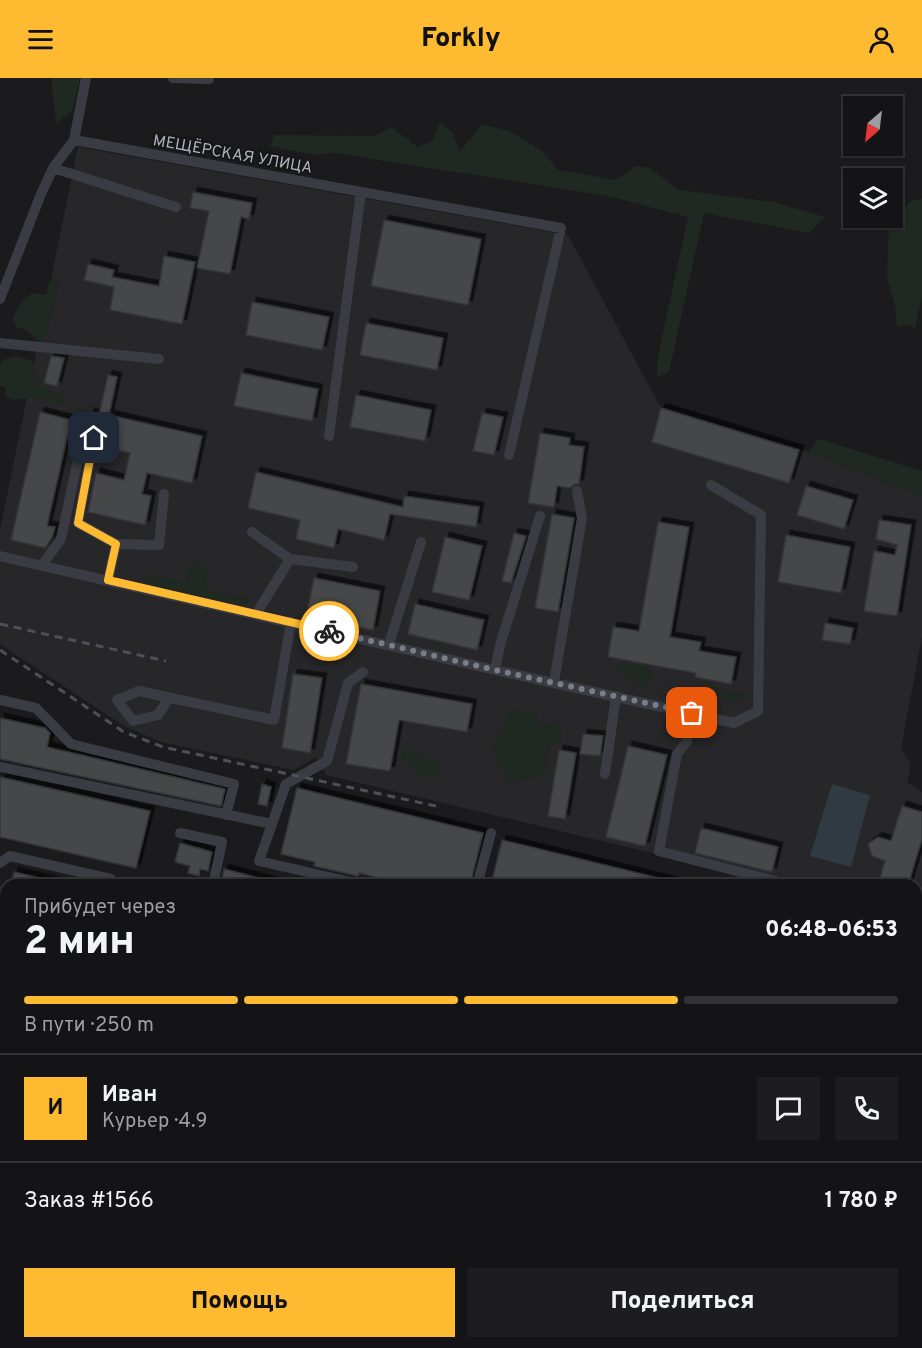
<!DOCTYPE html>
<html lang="ru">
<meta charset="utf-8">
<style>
body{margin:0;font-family:Overpass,sans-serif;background:#1d1d1f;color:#f1f3f6;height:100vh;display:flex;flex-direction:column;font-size:22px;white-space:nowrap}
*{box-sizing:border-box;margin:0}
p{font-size:20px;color:#9d9ea1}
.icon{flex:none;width:33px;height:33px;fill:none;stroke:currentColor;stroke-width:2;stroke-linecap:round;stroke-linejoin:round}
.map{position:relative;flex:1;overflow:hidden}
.sheet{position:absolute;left:0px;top:801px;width:922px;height:470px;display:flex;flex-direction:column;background:#141416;border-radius:18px 18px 0 0;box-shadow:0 2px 4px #0004,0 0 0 2px #333335}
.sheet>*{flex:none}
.needle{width:39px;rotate:208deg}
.fabs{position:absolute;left:843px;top:18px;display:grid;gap:12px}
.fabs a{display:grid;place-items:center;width:60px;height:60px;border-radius:0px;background:#141416;box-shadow:0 2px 4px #0004,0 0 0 2px #333335;font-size:30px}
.pin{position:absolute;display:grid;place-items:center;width:51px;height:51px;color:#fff;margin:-26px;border-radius:12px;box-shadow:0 3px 9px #0006}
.courier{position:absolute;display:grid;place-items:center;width:60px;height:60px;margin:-30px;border:4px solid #febb31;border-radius:50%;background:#fff;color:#222;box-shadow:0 2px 8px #0007}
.overview em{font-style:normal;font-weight:800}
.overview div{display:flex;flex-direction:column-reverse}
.overview{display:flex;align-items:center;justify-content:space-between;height:102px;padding:0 24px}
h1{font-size:39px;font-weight:800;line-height:45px}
.bar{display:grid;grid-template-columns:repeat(4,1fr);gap:9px 6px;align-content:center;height:72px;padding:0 24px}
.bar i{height:8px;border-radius:4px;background:#333335}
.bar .selected{background:#febb31}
.bar p{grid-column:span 4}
.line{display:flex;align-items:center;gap:15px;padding:0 24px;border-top:2px solid #333335}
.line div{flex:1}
.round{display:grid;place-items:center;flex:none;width:63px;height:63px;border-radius:0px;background:#1d1d1f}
.action{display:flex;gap:12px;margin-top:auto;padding:12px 24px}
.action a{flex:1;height:69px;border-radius:0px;background:#febb31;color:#111;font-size:24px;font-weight:800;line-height:69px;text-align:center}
.action a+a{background:#1d1d1f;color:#f1f3f6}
header{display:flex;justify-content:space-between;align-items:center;height:78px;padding:0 24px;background:#febb31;color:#111;font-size:27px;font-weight:800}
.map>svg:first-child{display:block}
.built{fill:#27272a}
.green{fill:#202921}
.water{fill:#2f3a43}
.building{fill:#45464a;stroke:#353539;stroke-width:1.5;filter:url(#shadow)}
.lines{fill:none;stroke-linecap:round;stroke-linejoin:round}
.minor{stroke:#3b3c43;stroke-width:10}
.rail{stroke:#4e5058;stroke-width:3;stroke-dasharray:8 6;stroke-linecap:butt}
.done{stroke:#7a7d85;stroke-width:6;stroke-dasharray:0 10.8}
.route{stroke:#febb31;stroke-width:8}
.labels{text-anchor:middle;stroke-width:4.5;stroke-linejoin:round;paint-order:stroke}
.street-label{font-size:16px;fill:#adb2bd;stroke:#161618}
</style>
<header><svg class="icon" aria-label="menu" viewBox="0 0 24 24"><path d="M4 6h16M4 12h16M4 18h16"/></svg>Forkly<svg class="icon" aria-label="person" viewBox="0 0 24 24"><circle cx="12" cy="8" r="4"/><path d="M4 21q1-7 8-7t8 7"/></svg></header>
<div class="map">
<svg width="922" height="1270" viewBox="0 0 922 1270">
<defs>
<filter id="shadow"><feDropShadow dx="4.5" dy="-4.5" stdDeviation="0" flood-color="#0009"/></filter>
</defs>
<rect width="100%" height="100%" fill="#1b1b1d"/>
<path class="built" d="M78 69 568 157 661 330 808 374 922 418V559L901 670 911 686 907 704 922 714V1096L916 1095V807H823L805 803 773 804 326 697 316 679 294 692 161 664 124 648 0 566V452Z
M0 950 6 951V1159L0 1153Z
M917 1107 922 1108V1270H306L288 1265 916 1264Z"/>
<path class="green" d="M51 0H80L72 33 56 45Z
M440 44 452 54 460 73 482 46 509 53 542 73 558 92 616 102 636 88 649 90 680 112 774 124 825 139 809 155 704 135 669 294 657 299 658 278 688 139 608 118 334 75 316 77 270 68 274 57 375 58 391 49 418 69 432 63Z
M922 121V218L915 250 906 247 897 249 895 228 887 199 889 143 912 123Z
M56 196 60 199C57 212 49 258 41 265L24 251 16 249 13 239C22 223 25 212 46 217L49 204Z
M17 278 33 283C34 315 48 305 67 322L60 327 33 319 14 322 7 320 5 309 0 308V287L2 282Z
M819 361 922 393V418L808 374Z
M197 483 202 486 208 495 205 506 206 511 248 520V527L143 507 142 498 161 499 186 505C187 494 187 488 197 483Z
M621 584 638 588 646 587 651 591V604L646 608 639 607 616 589Z
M708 605 731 614 746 613V615L735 625 706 614 694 621 691 620 690 615 694 609Z
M520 631 525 635 534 633 537 636 538 648 555 644 561 651 562 663 549 668 547 693 539 700C527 700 520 706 508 703L494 676 492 667 505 649 511 632Z
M410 671 439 687 440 694 436 699C417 699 410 694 401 678L402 672Z
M260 1265 279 1270H149L132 1265Z"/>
<path class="water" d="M832 706 870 717 851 789 810 778Z"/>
<path class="building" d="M193 114 252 125 249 141 241 139 230 196 197 190 209 133 190 130Z
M384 142 481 161 468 227 371 208Z
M164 178 195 184 182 246 110 232 114 209 84 202 88 186 114 192 112 199 159 208Z
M252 224 329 239 322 272 246 257Z
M366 245 443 260 437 292 360 277Z
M51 278 64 280 57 308 44 305Z
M241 295 318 311 312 343 234 328Z
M108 297 117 299 109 337 202 358 192 405 147 395 142 416 151 418 145 447 88 434 96 395 124 402 130 375 103 369 104 364 101 363V357L96 353H91L86 359H84L90 335 99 337Z
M356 317 431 332 425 363 350 349Z
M661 330 799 372 789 405 652 364Z
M40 334 71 342 47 448 55 449 52 460 45 470 11 462Z
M482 335 503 339 494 377 473 373Z
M540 355 570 360 569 367 584 369 579 406H575L570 410 557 408 554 429 528 425Z
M256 394 403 429 404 418 479 429 476 449 390 436 384 462 338 451 334 470 296 461 300 442 248 430Z
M806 408 853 422 844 451 797 437Z
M552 436 574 440 558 534 535 530Z
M879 442 911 447 897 538 864 533 874 473 895 477 897 467 876 461Z
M658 444 689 449 670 559 701 564 699 573 736 579 731 606 695 599 696 595 608 579 613 549 639 553Z
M514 455 526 458 511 505 502 503Z
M786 457 850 469 841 515 778 504Z
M445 459 482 468 469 522 432 514Z
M314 500 380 513 373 552 306 539Z
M415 526 484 542 477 572 408 556Z
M825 545 853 550 850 566 822 562Z
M293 596 322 600 310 675 282 670Z
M361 606 472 626 467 654 399 642 390 693 346 686Z
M0 640 45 650 50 655 47 669 225 711 221 728 0 681Z
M583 656 603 658 600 678 580 676Z
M628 668 667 677 645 768 606 759Z
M559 672 576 675 565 741 548 738Z
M0 699 150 733 136 790 0 759Z
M262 706 271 709 267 728 258 726Z
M297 710 483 755 470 807H407L359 795 358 798 314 788 315 784 281 776Z
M902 728 922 734V761L908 807H878L885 783 872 778 868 766 878 759 891 763Z
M701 750 778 769 772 794 695 775Z
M502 762 675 804V807H507L492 803Z
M180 765 212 774 208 793 200 791 199 798 188 795 190 788 175 784Z
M224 791 274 804 273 807H221Z
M14 794 56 804 55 807H11Z"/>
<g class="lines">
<path class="minor" d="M173 0 209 1
M74 62 561 150 509 377
M53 90 176 129
M0 221 41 116 53 90 74 62 86 0
M0 265 159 281
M329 358 361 114
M94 360 78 445 116 466
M252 454 290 481 353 489
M0 478 495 592 734 645 758 633 761 437 711 407
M42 487 61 461 81 367
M108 503 116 466 159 467 164 416
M256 536 290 481
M389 566 421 464
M495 592 500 567 540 438
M554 604 582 440 577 413
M169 620 158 637 133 643 117 622 139 613 274 642 291 544
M0 622 36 630 71 666 234 706 226 737
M691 635 687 663 677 676 659 773 791 807
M0 689 272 746 259 783 364 807
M605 696 616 618
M272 746 286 706 327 683 348 605 363 594
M180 755 222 764 213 807
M0 785 10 778 111 801
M477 807 491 755
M0 876 6 878
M0 941 6 943
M919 1060 922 1045
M916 1100 922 1102
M0 1112 6 1088
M0 1163 4 1168
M319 1264 338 1270
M594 1270 595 1264"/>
<path class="rail" d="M0 546 166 583
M0 572 124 654 163 669 436 728
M0 1020 6 1022
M8 1264 25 1270"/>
</g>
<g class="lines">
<path class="done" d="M329 553 495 592 692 635"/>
<path class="route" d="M94 360 78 445 116 466 108 502 329 553"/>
</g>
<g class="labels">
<g class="street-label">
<text transform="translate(233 75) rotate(10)" y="6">МЕЩЁРСКАЯ УЛИЦА</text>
</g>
</g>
</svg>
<div class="fabs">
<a><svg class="needle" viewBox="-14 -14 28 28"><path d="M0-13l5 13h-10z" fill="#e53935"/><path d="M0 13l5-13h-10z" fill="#9d9ea1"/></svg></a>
<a><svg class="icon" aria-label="layers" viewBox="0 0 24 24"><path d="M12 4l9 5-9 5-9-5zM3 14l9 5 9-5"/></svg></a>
</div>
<div class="pin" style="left:692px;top:635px;background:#ea580c"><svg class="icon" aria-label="bag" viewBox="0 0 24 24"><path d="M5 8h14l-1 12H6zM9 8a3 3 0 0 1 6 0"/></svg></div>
<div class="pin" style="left:94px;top:360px;background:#1f2937"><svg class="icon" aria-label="home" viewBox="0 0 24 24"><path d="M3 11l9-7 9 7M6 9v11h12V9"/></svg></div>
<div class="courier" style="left:329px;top:553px"><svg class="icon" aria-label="bike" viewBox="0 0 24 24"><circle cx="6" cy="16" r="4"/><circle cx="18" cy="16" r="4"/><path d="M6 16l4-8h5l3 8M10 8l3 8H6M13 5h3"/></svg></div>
<section class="sheet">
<div class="overview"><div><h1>2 мин</h1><p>Прибудет через</p></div><em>06:48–06:53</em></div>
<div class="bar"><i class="selected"></i><i class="selected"></i><i class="selected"></i><i></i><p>В пути · 250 m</p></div>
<div class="line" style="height:108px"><b class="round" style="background:#febb31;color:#111">И</b><div><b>Иван</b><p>Курьер · 4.9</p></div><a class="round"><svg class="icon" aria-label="chat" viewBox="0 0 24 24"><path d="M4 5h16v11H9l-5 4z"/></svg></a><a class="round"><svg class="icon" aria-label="phone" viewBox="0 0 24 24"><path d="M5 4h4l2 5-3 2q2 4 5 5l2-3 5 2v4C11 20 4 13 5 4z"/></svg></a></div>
<div class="line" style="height:78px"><div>Заказ #1566</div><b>1 780 ₽</b></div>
<div class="action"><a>Помощь</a><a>Поделиться</a></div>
</section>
</div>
